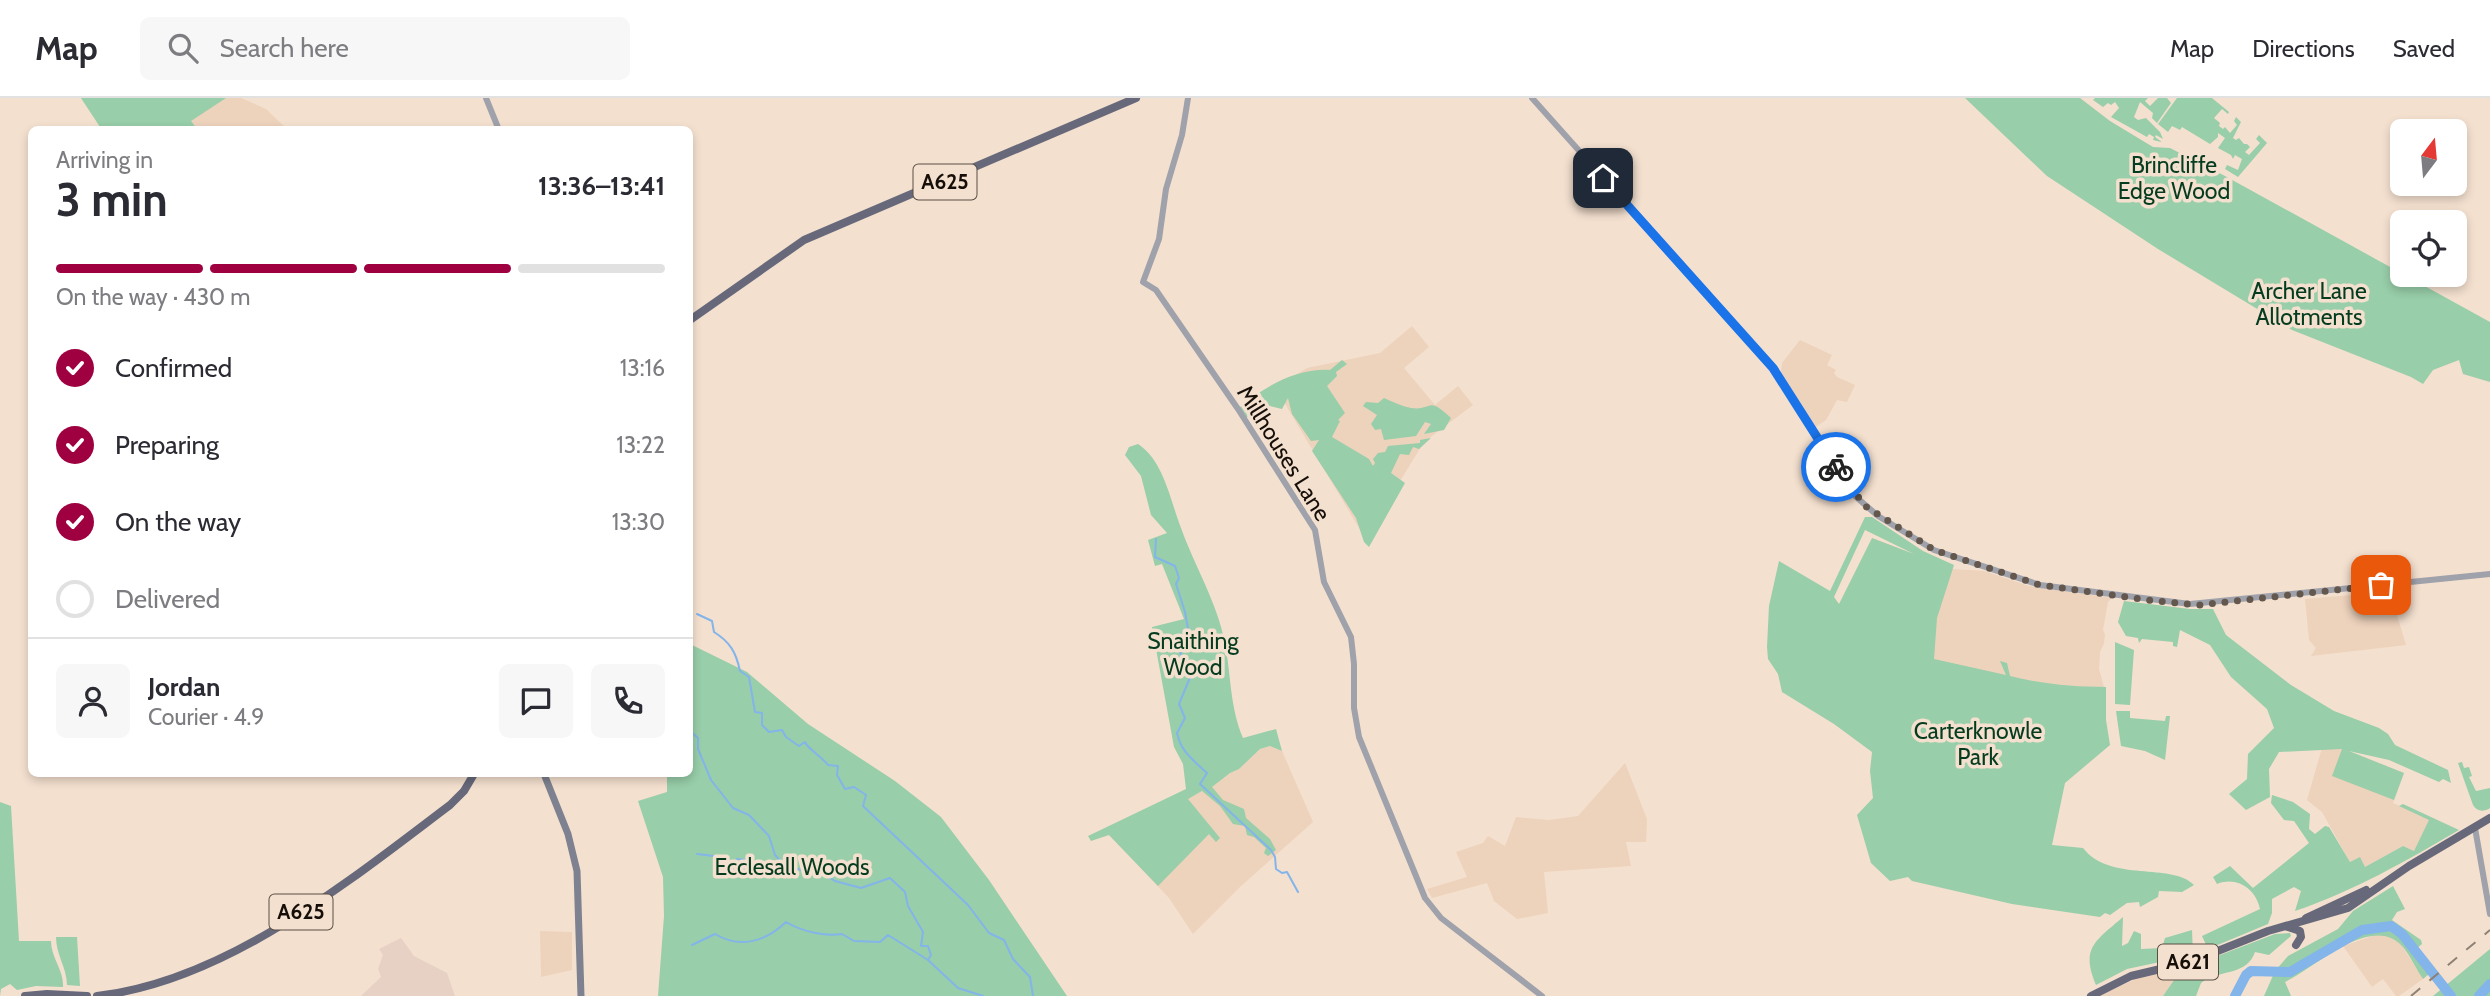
<!DOCTYPE html>
<meta charset="utf-8">
<style>
body{margin:0;font-family:Cabin,sans-serif;background:#f7f7f7;color:#2b2b33;height:100vh;display:flex;flex-direction:column;font-size:26px;white-space:nowrap}
*{box-sizing:border-box;margin:0}
p{font-size:23px;color:#7c7c81}
.icon{flex:none;width:38px;height:38px;fill:none;stroke:currentColor;stroke-width:2;stroke-linecap:round;stroke-linejoin:round}
.map{position:relative;flex:1;overflow:hidden}
.drawer{position:absolute;left:28px;top:28px;width:665px;height:651px;display:flex;flex-direction:column;background:#fff;border-radius:10px;box-shadow:0 4px 10px #0003}
.drawer>*{flex:none}
.needle{width:46px;rotate:16deg}
.controls{position:absolute;left:2390px;top:21px;display:grid;gap:14px}
.controls a{display:grid;place-items:center;width:77px;height:77px;border-radius:10px;background:#fff;box-shadow:0 4px 10px #0003;font-size:35px}
.pin{position:absolute;display:grid;place-items:center;width:60px;height:60px;color:#fff;margin:-30px;border-radius:14px;box-shadow:0 4px 10px #0006}
.courier{position:absolute;display:grid;place-items:center;width:70px;height:70px;margin:-35px;border:5px solid #1a73e8;border-radius:50%;background:#fff;color:#222;box-shadow:0 2px 9px #0007}
.head em{font-style:normal;font-weight:800}
.head div{display:flex;flex-direction:column-reverse}
.head{display:flex;align-items:center;justify-content:space-between;height:119px;padding:0 28px}
h1{font-size:46px;font-weight:800;line-height:52px}
.bar{display:grid;grid-template-columns:repeat(4,1fr);gap:10px 7px;align-content:center;height:84px;padding:0 28px}
.bar i{height:9px;border-radius:5px;background:#e1e1e2}
.bar .selected{background:#9f0140}
.bar p{grid-column:span 4}
.line{display:flex;align-items:center;gap:18px;padding:0 28px;border-top:2px solid #e1e1e2}
.line div{flex:1}
.round{display:grid;place-items:center;flex:none;width:74px;height:74px;border-radius:10px;background:#f7f7f7}
ol{padding:0 28px;list-style:none}
li{display:flex;align-items:center;gap:21px;height:77px}
li p{margin-inline-start:auto}
li .icon{padding:7px;border-radius:50%;background:#9f0140;color:#fff;stroke-width:4}
li:last-child{color:#7c7c81}
li i{width:38px;height:38px;border:4px solid #e1e1e2;border-radius:50%}
header{display:flex;align-items:center;gap:42px;box-sizing:border-box;height:98px;padding:0 35px;background:#fff;border-bottom:2px solid #e1e1e2}
header strong{font-size:33px}
nav{display:flex;gap:38px;margin-inline-start:auto;font-size:24px}
.search{width:490px;height:63px;background:#f7f7f7;display:flex;align-items:center;gap:18px;box-sizing:border-box;padding:0 24px;border-radius:10px;color:#7c7c81;font-size:26px}
.map>svg:first-child{display:block}
.built{fill:#edd2bc}
.medical{fill:#e7d1c4}
.green{fill:#98cea9;fill-rule:evenodd}
.lines{fill:none;stroke-linecap:round;stroke-linejoin:round}
.stream{stroke:#83b4ea;stroke-width:2}
.river{stroke:#83b4ea;stroke-width:10}
.tertiary{stroke:#9fa1ab;stroke-width:6}
.secondary{stroke:#7e818f;stroke-width:7}
.primary{stroke:#67697b;stroke-width:8}
.rail{stroke:#8e8074;stroke-width:2;stroke-dasharray:12 12;stroke-linecap:butt}
.done{stroke:#64584e;stroke-width:7;stroke-dasharray:0 12.6}
.route{stroke:#1a73e8;stroke-width:9}
.labels{text-anchor:middle;stroke-width:7;stroke-linejoin:round;paint-order:stroke}
.shield{fill:#f4e0cf;stroke:#594e44;stroke-width:2}
.shield-label{font-size:21px;font-weight:bold;fill:#160f09}
.park-label{font-size:23px;fill:#053c1f;stroke:#f4e0cf}
.street-label{font-size:23px;fill:#160f09;stroke:#f4e0cf}
</style>
<header>
<strong>Map</strong>
<div class="search"><svg class="icon" aria-label="search" viewBox="0 0 24 24"><circle cx="10" cy="10" r="6"/><path d="M15 15l6 6"/></svg>Search here</div>
<nav><a>Map</a><a>Directions</a><a>Saved</a></nav>
</header>
<div class="map">
<svg width="2490" height="898" viewBox="0 0 2490 898">
<rect width="100%" height="100%" fill="#f4e0cf"/>
<path class="built" d="M81 0H241L266 11 287 31H102Z
M1412 228 1429 249 1404 270 1435 307 1458 288 1473 307 1424 344 1365 440 1281 299 1238 311 1307 270 1380 255Z
M1800 242 1832 257 1827 267 1836 272 1834 275 1837 279 1855 287 1847 304 1837 302 1826 322 1814 330 1781 274 1782 265Z
M1872 440 1952 471 1984 473 2029 488 2112 500 2108 504 2103 532 2105 536 2104 545 2100 554 2099 571 2104 589V614L1920 557Z
M2387 494 2391 497 2406 547 2311 558 2316 550 2309 542 2305 501Z
M1270 648 1282 653 1313 724 1240 789 1193 836 1169 800 1108 736 1212 689 1230 675 1239 671 1260 651Z
M2322 650 2342 651 2404 675 2393 705 2430 722 2414 753 2403 748 2365 769 2350 764 2322 714 2307 702Z
M1625 665 1647 721 1646 744H1626L1631 768 1544 774 1548 815 1517 821 1494 803 1487 785 1432 800 1427 791 1467 779 1456 754 1483 745 1488 738 1505 748 1516 719 1549 722 1578 718Z
M540 833 572 834V872L541 879Z
M2376 837H2387L2400 845 2423 881 2399 898H2396L2383 881 2372 889 2343 848Z
M2181 872 2163 898H2099L2138 880Z"/>
<path class="medical" d="M401 840 414 858 447 875 455 898H361L381 879 378 871 383 857 379 851Z"/>
<path class="green" d="M81 0H226L191 23 197 31 102 32Z
M1965 0H2080L2110 23 2153 49 2170 50 2225 78 2490 224V284L2463 276 2459 262 2433 272 2423 286 2411 279 2292 232 2158 151 2047 78Z
M2095 0H2148L2145 3 2150 8 2158 0H2167L2171 5 2157 25 2152 20 2153 15 2140 4 2134 19 2138 22 2146 20 2160 34 2163 41 2156 37 2155 39 2162 44 2153 42 2154 39 2149 36 2147 39 2111 19 2119 10 2115 4 2111 7 2108 5 2103 9 2093 2Z
M2177 0H2212L2229 14 2228 16 2222 11 2214 20 2220 25 2219 28 2223 31 2225 29 2230 35 2237 27 2234 23 2236 19 2241 24 2233 40 2236 42 2239 40 2244 46H2247L2250 49 2245 54 2249 57 2260 45 2256 41 2259 37 2267 45 2238 79 2225 71 2227 67 2238 72 2242 61 2235 57 2233 61 2231 57 2218 50 2225 40 2218 35V39L2210 46 2182 29 2180 32 2172 28 2168 34 2158 26Z
M1342 262 1347 266 1336 274 1337 278 1327 288 1345 315 1338 322 1340 323 1332 339 1369 361 1373 368 1375 365 1373 361 1378 355 1385 354 1388 348 1420 345V342L1431 340 1419 351 1413 349 1409 357 1400 356 1391 375 1405 385 1369 449 1364 444 1356 420 1312 353 1319 342 1311 343 1292 316 1288 300 1282 311 1270 308 1245 320 1239 310C1263 289 1297 270 1330 272Z
M1384 300C1393 304 1401 308 1411 310 1434 313 1426 297 1451 320L1444 332 1424 336 1431 326 1425 324 1416 338 1384 342 1381 331 1375 332 1371 326 1377 317 1363 308 1366 304 1378 305Z
M1138 346C1164 363 1170 402 1181 430 1195 469 1217 504 1225 545 1231 577 1230 610 1243 640L1276 631 1282 653 1270 648 1260 651 1239 671 1230 675 1212 689 1223 702 1244 711 1246 720 1270 741 1276 752 1268 758 1264 755 1266 750 1254 739 1247 737 1245 728 1233 726 1220 708 1202 693 1188 701 1220 740 1216 744 1209 736 1158 788 1109 737 1091 743 1088 738 1186 691 1183 666 1174 649 1152 529 1184 521 1162 466 1155 468 1148 442 1167 435 1151 417 1141 378 1125 357 1129 349Z
M1865 419H1872L1923 453 1954 467 1937 520 1934 561 2006 577 2000 563 2007 565 2010 578C2041 586 2074 589 2106 589V622L2110 647 2065 685 2052 747 2083 750C2110 785 2172 764 2194 787L2182 794 2159 793 2158 799 2140 809 2139 804 2127 805 2110 817 2105 815 2100 819 2012 806 1912 783 1908 779 1890 783 1871 765 1857 717 1873 700 1870 673 1872 654 1834 626 1782 594 1778 576 1768 561 1767 549 1769 508 1779 463 1830 493ZM1865 432 1914 456 1872 440 1839 506 1834 499Z
M2124 503 2190 511H2213L2226 537 2291 587 2334 613 2379 630 2388 636 2395 647 2448 672 2451 685 2443 681 2439 684 2389 662 2349 653 2404 675 2394 702 2332 678 2342 651 2279 654 2269 671 2270 699 2246 712 2229 696 2247 681 2248 656 2274 630 2267 611 2231 579 2210 547 2180 532 2177 549 2173 548V544L2142 541 2139 545 2138 540 2126 538 2118 524Z
M2115 544 2134 552 2130 607 2115 606Z
M690 546 747 574 808 626 895 683 941 719 989 782 1067 898H658L664 818 663 779 638 703 667 694V676H690Z
M2116 613H2130V620L2165 623 2166 618H2170L2165 662 2145 653 2121 648Z
M2462 664 2464 670 2469 669 2472 678 2469 679 2476 693 2490 690V710C2484 714 2477 714 2473 707L2458 665Z
M2272 697 2293 704 2310 716 2309 731 2315 736 2325 728 2329 729 2350 764 2360 759 2365 769 2403 748 2414 753 2429 722 2399 708 2403 706 2459 732C2406 763 2354 793 2295 813L2301 793 2294 789 2272 801V815L2268 826 2208 851 2202 838 2260 811C2256 791 2237 778 2217 786L2213 779 2230 768 2253 790 2309 745 2294 723 2284 722 2271 705Z
M0 704 11 708 19 843H51C51 860 64 872 63 889L36 888 17 892 10 886 1 891 0 898Z
M2393 788 2405 811 2397 814 2392 822 2421 842 2422 846 2412 854 2425 867H2432L2435 871 2423 881C2416 871 2410 857 2402 848 2371 815 2315 870 2285 884L2291 898H2264L2275 873 2288 858 2338 831 2353 813Z
M2123 819 2122 848 2128 845 2134 833 2141 836V851L2162 850 2165 840 2192 832 2193 857 2127 871 2096 887C2080 849 2096 843 2123 819Z
M2290 835 2291 838 2269 857 2255 854C2247 877 2222 872 2205 882L2201 885 2196 898H2163L2181 872 2275 836Z
M56 839H77L80 888 67 887C67 870 56 857 56 839Z
M2490 851V898H2433Z"/>
<g class="lines">
<path class="stream" d="M1156 441 1155 459 1175 468 1179 480 1176 486 1185 514 1190 542 1180 554 1185 565 1194 570 1179 606 1185 620 1177 635C1181 654 1193 662 1207 675L1200 686 1271 752 1275 759 1276 771 1282 775 1287 774 1298 794
M697 516 712 523 714 534C730 544 736 554 740 573L749 579 755 614 762 615V627L769 634 782 632 786 639 799 648 805 644C808 651 821 658 828 667L838 668 837 677 845 691 854 689 866 697 863 708 968 807 989 835 1004 842 1013 861 1030 879 1033 898
M690 633 698 640V651L711 682 733 710 749 717 769 738 775 757 784 767 791 771 817 772 835 783 861 790 890 780 905 794 908 808 923 834 921 848H928L931 857 928 862 958 890 983 898
M697 756 722 759
M737 761 784 767
M692 847 715 836C740 851 765 844 786 824 801 833 825 839 842 836L854 843 880 844 888 837 928 862"/>
<path class="river" d="M2235 898 2246 877 2251 873 2290 874 2362 832 2391 828 2402 836 2451 898
M2479 898 2490 886"/>
<path class="tertiary" d="M486 0 499 32
M1188 0 1182 37 1166 91 1159 141 1143 184 1156 192 1238 311 1315 432 1324 484 1351 539 1354 566V610L1359 639 1425 800 1441 820 1542 898
M1532 0 1773 270 1855 398 1878 418 1934 452 2040 487 2190 506 2490 476
M2475 730 2490 816"/>
<path class="secondary" d="M544 676 568 736 577 773 581 898"/>
<path class="primary" d="M690 222 804 142 1136 0
M2306 820 2366 792
M2285 828 2300 833 2301 839 2296 847
M25 898 47 896 87 898
M97 898C227 883 349 783 450 707L464 693 474 676
M2091 898 2131 878 2190 864 2268 833 2348 810 2409 768 2490 720"/>
<path class="rail" d="M2411 898 2490 832"/>
</g>
<g class="lines">
<path class="done" d="M1836 369 1865 408 1934 452 2040 487 2156 503 2199 507 2381 487"/>
<path class="route" d="M1603 80 1773 270 1836 369"/>
</g>
<g class="labels">
<g class="shield">
<rect x="913.5" y="66.5" width="63" height="35" rx="5"/>
<rect x="269.5" y="796.5" width="63" height="35" rx="5"/>
<rect x="2158" y="846.5" width="60" height="35" rx="5"/>
</g>
<g class="shield-label">
<text x="945" y="91">A625</text>
<text x="301" y="821">A625</text>
<text x="2188" y="871">A621</text>
</g>
<g class="park-label">
<text x="2174" y="75">Brincliffe<tspan x="2174" dy="26">Edge Wood</tspan></text>
<text x="2309" y="201">Archer Lane<tspan x="2309" dy="26">Allotments</tspan></text>
<text x="1193" y="551">Snaithing<tspan x="1193" dy="26">Wood</tspan></text>
<text x="1978" y="641">Carterknowle<tspan x="1978" dy="26">Park</tspan></text>
<text x="792" y="777">Ecclesall Woods</text>
</g>
<g class="street-label">
<text transform="translate(1284 355) rotate(58)" y="8">Millhouses Lane</text>
</g>
</g>
</svg>
<div class="controls">
<a><svg class="needle" viewBox="-14 -14 28 28"><path d="M0-13l5 13h-10z" fill="#e53935"/><path d="M0 13l5-13h-10z" fill="#7c7c81"/></svg></a>
<a><svg class="icon" aria-label="locate" viewBox="0 0 24 24"><circle cx="12" cy="12" r="6"/><path d="M12 2v4M12 18v4M2 12h4M18 12h4"/></svg></a>
</div>
<div class="pin" style="left:2381px;top:487px;background:#ea580c"><svg class="icon" aria-label="bag" viewBox="0 0 24 24"><path d="M5 8h14l-1 12H6zM9 8a3 3 0 0 1 6 0"/></svg></div>
<div class="pin" style="left:1603px;top:80px;background:#1f2937"><svg class="icon" aria-label="home" viewBox="0 0 24 24"><path d="M3 11l9-7 9 7M6 9v11h12V9"/></svg></div>
<div class="courier" style="left:1836px;top:369px"><svg class="icon" aria-label="bike" viewBox="0 0 24 24"><circle cx="6" cy="16" r="4"/><circle cx="18" cy="16" r="4"/><path d="M6 16l4-8h5l3 8M10 8l3 8H6M13 5h3"/></svg></div>
<section class="drawer">
<div class="head"><div><h1>3 min</h1><p>Arriving in</p></div><em>13:36–13:41</em></div>
<div class="bar"><i class="selected"></i><i class="selected"></i><i class="selected"></i><i></i><p>On the way · 430 m</p></div>
<ol>
<li><svg class="icon" aria-label="check" viewBox="0 0 24 24"><path d="M5 12l5 5 9-10"/></svg>Confirmed<p>13:16</p></li>
<li><svg class="icon" aria-label="check" viewBox="0 0 24 24"><path d="M5 12l5 5 9-10"/></svg>Preparing<p>13:22</p></li>
<li><svg class="icon" aria-label="check" viewBox="0 0 24 24"><path d="M5 12l5 5 9-10"/></svg>On the way<p>13:30</p></li>
<li><i></i>Delivered</li>
</ol>
<div class="line" style="height:126px"><a class="round"><svg class="icon" aria-label="person" viewBox="0 0 24 24"><circle cx="12" cy="8" r="4"/><path d="M4 21q1-7 8-7t8 7"/></svg></a><div><b>Jordan</b><p>Courier · 4.9</p></div><a class="round"><svg class="icon" aria-label="chat" viewBox="0 0 24 24"><path d="M4 5h16v11H9l-5 4z"/></svg></a><a class="round"><svg class="icon" aria-label="phone" viewBox="0 0 24 24"><path d="M5 4h4l2 5-3 2q2 4 5 5l2-3 5 2v4C11 20 4 13 5 4z"/></svg></a></div>
</section>
</div>
